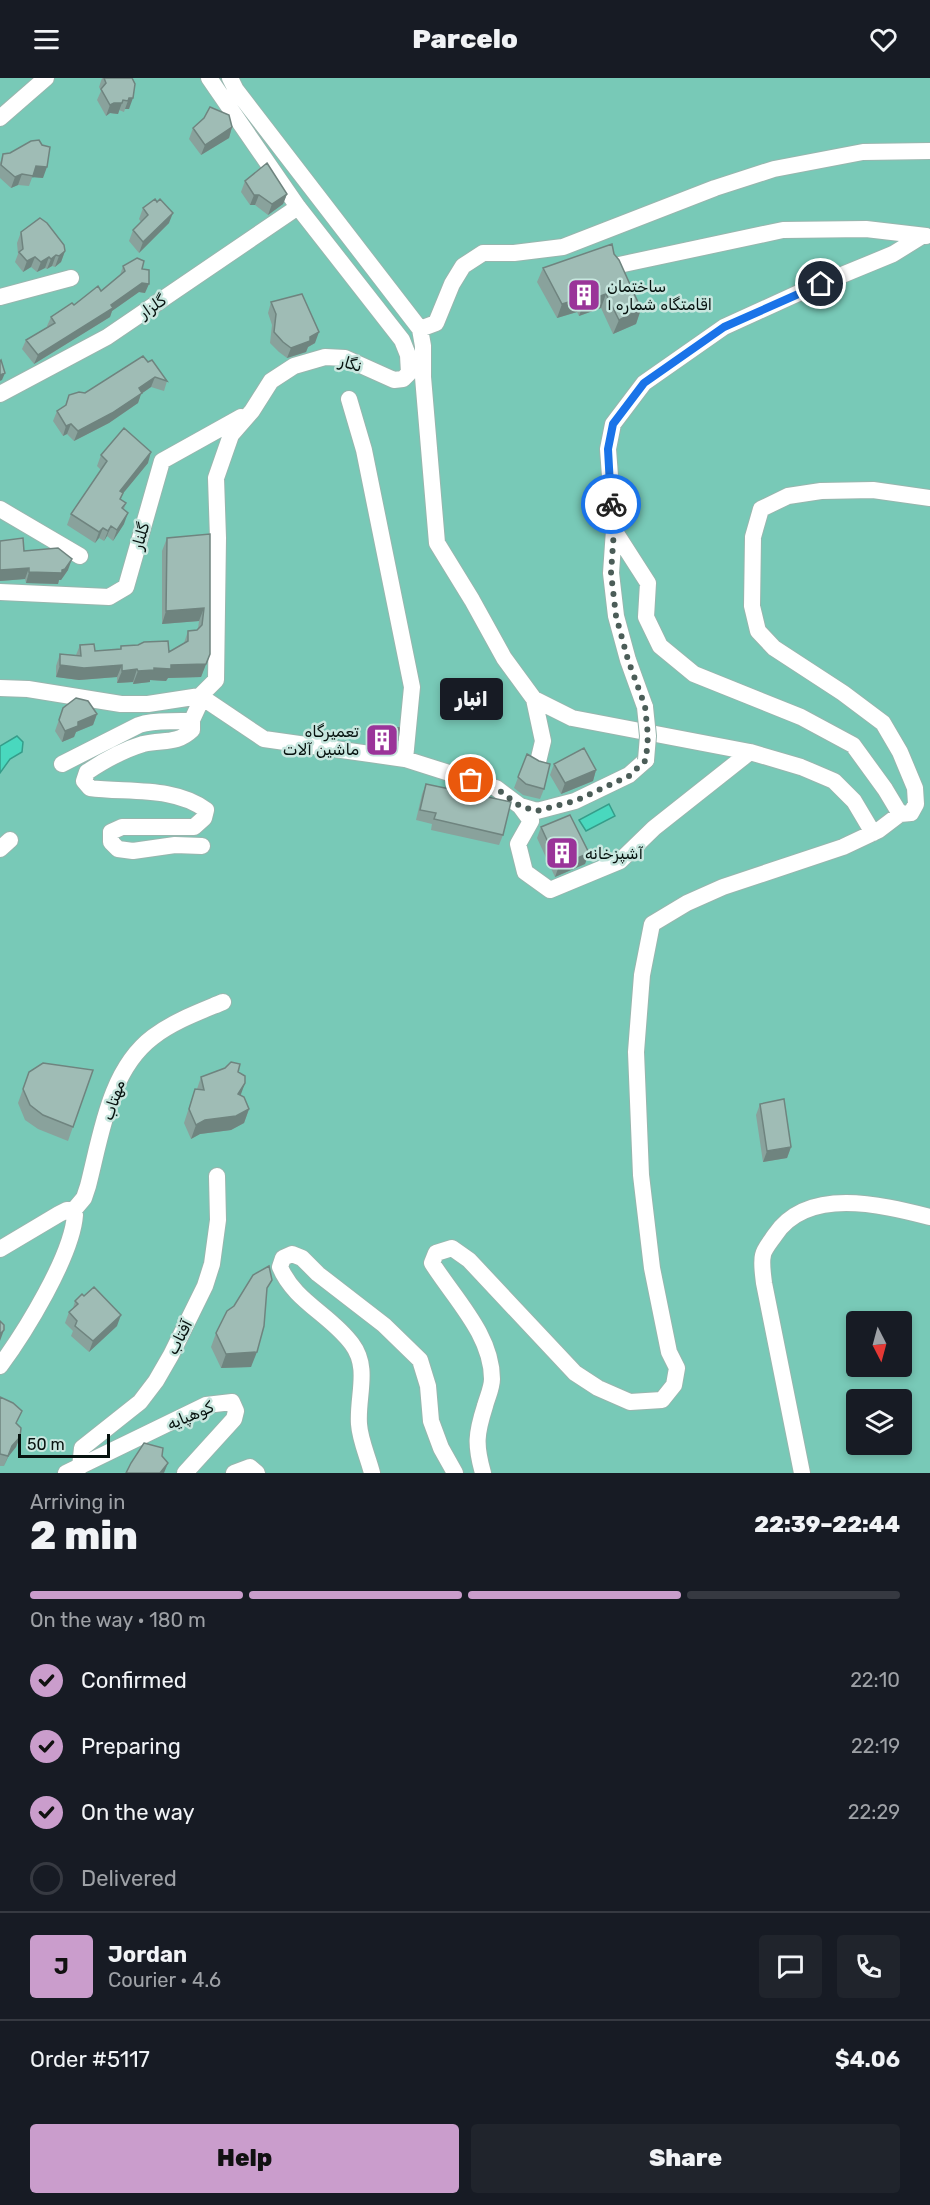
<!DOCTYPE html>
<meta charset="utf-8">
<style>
body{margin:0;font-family:Rubik,Cairo,sans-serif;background:#20242c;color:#f1f3f6;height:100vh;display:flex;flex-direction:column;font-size:22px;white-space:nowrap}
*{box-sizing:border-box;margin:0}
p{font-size:20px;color:#9ea1a6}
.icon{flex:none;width:33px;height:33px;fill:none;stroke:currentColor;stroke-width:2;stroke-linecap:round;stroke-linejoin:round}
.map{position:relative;height:1395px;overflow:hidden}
.drawer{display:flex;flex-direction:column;background:#171b24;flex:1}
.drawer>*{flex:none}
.needle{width:39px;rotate:174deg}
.controls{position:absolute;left:846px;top:1233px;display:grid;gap:12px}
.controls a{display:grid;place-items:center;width:66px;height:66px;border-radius:6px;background:#171b24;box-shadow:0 3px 9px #0003;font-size:30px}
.scale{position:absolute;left:18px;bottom:15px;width:92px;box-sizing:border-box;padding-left:6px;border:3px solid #07120f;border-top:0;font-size:16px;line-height:21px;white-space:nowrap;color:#07120f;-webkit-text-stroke:4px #c8e7df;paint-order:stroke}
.pin{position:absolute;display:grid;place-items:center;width:51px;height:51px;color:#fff;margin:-26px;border:3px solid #fff;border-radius:50%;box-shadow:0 2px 6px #0007}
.courier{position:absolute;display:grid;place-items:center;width:60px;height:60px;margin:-30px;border:4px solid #1a73e8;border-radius:50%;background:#fff;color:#222;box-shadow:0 2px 8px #0007}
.bubble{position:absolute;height:42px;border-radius:6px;background:#171b24;box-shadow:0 3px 9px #0003;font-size:20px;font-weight:800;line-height:42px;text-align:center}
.head em{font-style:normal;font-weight:800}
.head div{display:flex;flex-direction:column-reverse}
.head{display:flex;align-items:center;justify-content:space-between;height:102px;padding:0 30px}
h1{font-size:39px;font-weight:800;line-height:45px}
.bar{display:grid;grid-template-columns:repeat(4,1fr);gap:9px 6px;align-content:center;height:72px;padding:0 30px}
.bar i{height:8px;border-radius:4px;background:#363941}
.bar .active{background:#ca9dcc}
.bar p{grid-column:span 4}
.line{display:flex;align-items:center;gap:15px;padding:0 30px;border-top:2px solid #363941}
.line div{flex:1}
.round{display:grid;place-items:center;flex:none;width:63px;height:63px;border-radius:6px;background:#20242c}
ol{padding:0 30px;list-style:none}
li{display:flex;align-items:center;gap:18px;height:66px}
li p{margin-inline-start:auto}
li .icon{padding:6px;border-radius:50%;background:#ca9dcc;color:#111;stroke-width:4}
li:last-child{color:#9ea1a6}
li i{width:33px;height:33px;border:3px solid #363941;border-radius:50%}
.button{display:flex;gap:12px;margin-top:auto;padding:12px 30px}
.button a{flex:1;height:69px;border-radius:6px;background:#ca9dcc;color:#111;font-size:24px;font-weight:800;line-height:69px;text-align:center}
.button a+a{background:#20242c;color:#f1f3f6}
header{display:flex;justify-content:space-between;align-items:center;height:78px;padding:0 30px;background:#171b24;font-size:27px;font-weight:800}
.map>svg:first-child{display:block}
.green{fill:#78c9b7;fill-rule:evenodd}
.water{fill:#49d8be;stroke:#359d8a;stroke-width:1.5}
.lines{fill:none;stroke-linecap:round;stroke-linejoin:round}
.minor-casing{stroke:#98b6ae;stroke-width:18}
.minor{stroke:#fff;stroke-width:16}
.minor-bridge-casing{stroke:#98b6ae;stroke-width:18;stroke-linecap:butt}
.minor-bridge{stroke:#fff;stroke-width:16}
.wall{fill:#89a29c}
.shaded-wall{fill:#6f847f}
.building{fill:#9fbcb5;stroke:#6f847f;stroke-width:1.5}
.done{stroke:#4b5d58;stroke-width:6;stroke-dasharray:0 10.8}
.route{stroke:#1a73e8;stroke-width:8}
.labels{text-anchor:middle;stroke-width:5;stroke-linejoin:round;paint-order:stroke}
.poi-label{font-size:16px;fill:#07120f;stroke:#c8e7df;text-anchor:start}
.street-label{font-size:16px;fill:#07120f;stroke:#c8e7df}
</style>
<header><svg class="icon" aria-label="menu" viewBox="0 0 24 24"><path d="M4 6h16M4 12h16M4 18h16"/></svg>Parcelo<svg class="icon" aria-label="heart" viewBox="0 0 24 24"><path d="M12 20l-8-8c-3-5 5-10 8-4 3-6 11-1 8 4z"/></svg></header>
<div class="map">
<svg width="930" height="1395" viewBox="0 0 930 1395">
<rect width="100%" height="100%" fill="#c8e7df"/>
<path class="green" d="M0 0H930V1395H0ZM856 1244H902V1288H856ZM856 1322H902V1366H856Z"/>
<path class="water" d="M17 658 23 664 22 674 10 681 0 695V668Z
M609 726 615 738 586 753 579 742Z"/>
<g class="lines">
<defs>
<path id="minor" d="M230 0 236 12 420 251 423 268V299L437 465 472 522 504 580 534 621 572 640 750 674 801 689 834 703 854 723 873 755
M0 40 46 0
M619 187 783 152 866 151 926 158
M0 219 71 200
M420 251 436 245 452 206 463 188 483 175H514L563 169 715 110 774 91 863 74 930 73
M0 316 107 259 298 129
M349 321 364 372 412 609 405 681
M0 431 80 478
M614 452 648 505 646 539 660 568 694 596 801 639 853 667 885 711 900 736
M0 514 109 519 126 509 162 383 241 339
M0 610 28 611 121 626H148L200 618 216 602 218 460 216 400 231 357 252 333 271 303 294 288 325 279 345 280 394 302 403 301 409 295 408 277 402 262 298 129 209 0
M534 621 543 663 538 684
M645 629 628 582 616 538 611 495 614 452 608 371 613 346 644 305 724 249 803 213 893 176 922 158
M192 642V652C176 667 163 661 143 666 123 672 105 682 87 694L84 703 90 710C127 715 174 708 206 732L204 740 194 749H122L111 754V764L118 771 133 773 175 767 202 768
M62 686 139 647C157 641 173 645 192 642L198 629 200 618 264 661 405 681 496 710 520 728 531 743 518 766 525 794 550 812 620 783 654 750 750 674
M520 728 537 733 575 723 629 697 646 682
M0 771 10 762
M73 1133 84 1120 88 1108C101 1058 109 992 153 959 174 943 199 934 223 924
M0 1171 59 1136 67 1132 73 1133 75 1137C72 1178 25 1254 0 1288
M80 1389 82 1370 140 1324 156 1303 171 1277 205 1208 212 1186 218 1142 217 1098
M66 1395 206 1327 232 1324 236 1333 234 1341 185 1395
M234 1395 250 1389 257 1395
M372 1395C368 1379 360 1362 359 1346 357 1318 370 1290 352 1266 331 1237 294 1223 280 1189L283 1180 292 1176 302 1180 318 1196 384 1247 420 1282 428 1308 431 1343 441 1370 455 1395
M483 1395C475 1367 476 1356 485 1328 487 1320 492 1310 492 1301 492 1257 454 1220 432 1185L436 1175 452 1170 469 1182 575 1295 598 1310 630 1324 662 1322 674 1307 677 1290 669 1274 652 1190 641 1097 636 974 642 897 652 846 687 825 723 809 843 769 879 752 900 736 911 735 916 726 915 710 900 674 883 645 843 615 774 570 758 553 752 528 753 459 761 431 788 418 821 413 873 412 930 420
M802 1395 764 1205C763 1196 761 1185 763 1177 764 1171 771 1163 775 1157 808 1108 882 1127 930 1139"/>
</defs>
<use href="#minor" class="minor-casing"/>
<use href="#minor" class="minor"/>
<defs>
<path id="minor-bridge" d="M645 629 648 658 646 682"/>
</defs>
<use href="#minor-bridge" class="minor-bridge-casing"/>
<use href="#minor-bridge" class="minor-bridge"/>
</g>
<path class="wall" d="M102 0H132L129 31H125L124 34 119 32 118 36 110 35 106 38 97 22 101 13 99 9Z
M232 49 229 60 201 77 189 61 193 50Z
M3 76 43 100 32 99 29 108 18 107 11 110 0 100V85Z
M245 103 287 116 283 126 268 137 255 127H250L241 114Z
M143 130 169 145 139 175 129 163 133 152 141 144 139 141Z
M21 154 65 173 61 184 55 189 52 188 47 191 45 190 37 194 31 189 23 194 15 184 18 176 17 165Z
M614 176 641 231 636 246 613 256 601 230 579 238 577 234 557 240 537 204 543 190Z
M123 188 142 191 145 215 139 214 112 233 110 239 34 286 22 271 26 262 48 249 47 248 51 239 101 213 120 197Z
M271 224 315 265 308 269 306 274 287 280 279 274 270 265 272 247 268 235Z
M148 284 167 303 164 313 151 309 141 316 138 325 109 345 74 363 67 356 63 358 53 343 57 333 65 328 69 317 85 315Z
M101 377 148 385 123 415 121 421 126 425 124 431V446L113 463 107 458 104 463 99 460 95 465 67 447 71 436 101 392 97 388Z
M210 456V576L201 599 168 600 166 603 150 602V604L133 606V604L117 605V599L79 602 56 599V588L60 576 76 577 80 567 95 573 120 571 121 568 169 574 184 565 188 553 197 552 198 551 199 543 162 546V473L167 460Z
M0 463 24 473 68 492 61 502H59L58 506 26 505 25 501 0 503Z
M63 630 97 636 93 647 76 654 74 659 62 664 55 653Z
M369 648 396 669 366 665 367 655Z
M527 676 544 711 540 721 523 717 514 710Z
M554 686 596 692 593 703 561 716 550 697Z
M426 706 503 757 499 767 431 752 432 746 416 742 422 716Z
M541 749 589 775 585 786 555 799 537 760Z
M93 992 68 1063 38 1051 25 1042 18 1025 29 994Z
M238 994 245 1005 240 1017 249 1031 244 1045 231 1052 200 1056 191 1061 184 1045 195 1011H197L201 999Z
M760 1026 791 1069 787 1080 763 1084 756 1037Z
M266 1217 251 1289 221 1290 211 1269 216 1255Z
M84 1218 117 1248 89 1274 71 1258 73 1253 65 1245 69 1234 73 1230 75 1223Z
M0 1319 17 1346 20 1359 16 1369 8 1379 4 1388H0Z"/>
<path class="shaded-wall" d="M129 20H133L129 31H125Z
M123 22 118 36 110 35 106 38 110 27Z
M232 49 229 60 201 77 205 67Z
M36 88 47 89 43 100 32 99 29 108Z
M22 96 18 107 11 110 15 99Z
M287 116 283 126 268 137 272 126Z
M254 117H259L255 127H250Z
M173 135 169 145 139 175 143 164Z
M65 173 61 184 55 189 59 178Z
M56 177 52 188 47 191 51 181Z
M35 179 31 189 23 194 27 183Z
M49 179 45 190 37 194 41 184Z
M142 205 149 206 145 215 139 214 112 233 110 239 34 286 38 277Z
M606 216 601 230 579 238 584 224Z
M582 220 577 234 557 240 562 226Z
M641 231 636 246 613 256 619 242Z
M319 254 315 265 308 269 306 274 287 280 291 270Z
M5 295 2 302 0 303V297Z
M155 299 151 309 141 316 138 325 109 345 74 363 78 353Z
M71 346 67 356 63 358 66 348Z
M151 374 148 385 116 424 120 413Z
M128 435 124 446 113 463 117 452Z
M111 448 107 458 104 463 108 453Z
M103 450 99 460 95 465 99 454Z
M72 481 68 492 61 502H59L58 506 26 505 29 494 62 492Z
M29 490 25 501 0 503V492Z
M204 530 199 543 162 546 166 533Z
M210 576 201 599 168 600 166 603 150 602V604L133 606 138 593 171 587Z
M60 587H122L117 599 79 602 56 599Z
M137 591 133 604 117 605 122 593Z
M97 636 93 647 76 654 74 659 62 664 65 653 78 644Z
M369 658 398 662 396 669 366 665Z
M596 692 593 703 561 716 565 705Z
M589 775 585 786 555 799 559 788Z
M245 1005 240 1019 238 1016Z
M249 1031 244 1045 231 1052 200 1056 191 1061 196 1047 205 1042Z
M791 1069 787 1080 763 1084 767 1073Z
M121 1237 117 1248 89 1274 93 1263Z
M4 1252 0 1263V1256Z
M257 1274 251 1289 221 1290 226 1276Z
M20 1359 16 1369 8 1379 4 1388 12 1368Z
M168 1385 164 1395H160Z"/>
<path class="building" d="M104 0H132L135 6 133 20H129L128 23 123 22 122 25H114L110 27 101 11 106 5Z
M210 29 229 37 232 49 205 67 193 50 204 40Z
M39 62 42 67 50 69 47 89 36 88 33 98 22 96 15 99 1 87 3 76 10 75 31 63Z
M267 85 287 116 272 126 259 117H254L245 103Z
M155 121 157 124 160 121 173 135 143 164 133 152 148 137 143 130Z
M40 140 47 145 64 167 65 173 59 178 56 177 51 181 49 179 41 184 35 179 27 183 19 174 23 171 21 154Z
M612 166 614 176 619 182 641 231 619 242 606 216 584 224 582 220 562 226 543 190Z
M137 180 144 183 142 191 149 192V206L142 205 111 227 113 230 38 277 26 262 55 245 51 239 72 225 74 227 98 208 101 213 125 193 123 188Z
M302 216 319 254 310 259V263L291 270 283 264 274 254 276 236 271 224Z
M143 278 148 284 152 282 167 303 155 299 139 310 142 315 112 335 78 353 71 346 66 348 57 333 66 327 69 317 79 314 85 315Z
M1 282 5 295 0 297V283Z
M124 350 151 374 120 413 123 415 120 421 126 425 122 430 128 435 117 452 111 448 108 453 103 450 99 454 71 436 107 383 101 377Z
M210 456V576L206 586 171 587V591L154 590V592L138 593 137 591 122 593V587L84 590 60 587V576L81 578 80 567 94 566 95 573 121 571V568L138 567 144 564 168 563 169 574 188 563V553L197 552 202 547 204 530 166 533 167 460Z
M23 460 24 473 58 470 72 481 65 491 62 492V495L29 494V490L0 492V463Z
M76 620 88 623 97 636 78 644V648L65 653 59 642 63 630Z
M369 648 399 650 398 662 369 658Z
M584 670 596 692 565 705 554 686Z
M527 676 539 683 550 686 544 711 526 706 518 699Z
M426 706 511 724 503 757 434 741 436 735 420 732Z
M570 737 589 775 559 788 541 749Z
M231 984 240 986 238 994 245 998V1005L238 1016 244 1019 249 1031 236 1038 205 1042 196 1047 189 1031 195 1011 204 1012 201 999 225 990Z
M43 985 93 992 73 1049 43 1037 30 1027 23 1011 29 994Z
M784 1021 791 1069 767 1073 760 1026Z
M269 1188 272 1202 267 1210 264 1248 257 1274 226 1276 216 1255 227 1233 234 1228 253 1197Z
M94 1209 121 1237 93 1263 75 1248 77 1243 69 1234 78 1226 75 1223 82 1216 84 1218Z
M0 1243 4 1247V1252L0 1256Z
M0 1319 13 1325 22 1333 16 1345 21 1350 20 1359 12 1368 8 1378 0 1376Z
M144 1365 163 1370 162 1378 168 1385 160 1395H126L131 1385Z"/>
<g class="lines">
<path class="done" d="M471 702 496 710 520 728 537 733 575 723 629 698 646 682 648 658 645 628 628 582 616 538 611 495 614 452 611 426"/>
<path class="route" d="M611 426 608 371 613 346 644 305 724 249 821 206"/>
</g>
<defs>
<symbol id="building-square" viewBox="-11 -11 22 22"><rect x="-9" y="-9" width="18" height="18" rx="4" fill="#9a3499" stroke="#c8e7df"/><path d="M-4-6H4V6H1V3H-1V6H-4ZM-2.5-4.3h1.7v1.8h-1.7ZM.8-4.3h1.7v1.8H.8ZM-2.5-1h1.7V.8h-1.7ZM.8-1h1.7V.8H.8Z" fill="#fff"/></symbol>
</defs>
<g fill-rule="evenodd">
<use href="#building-square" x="565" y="198" width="38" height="38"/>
<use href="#building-square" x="363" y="643" width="38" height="38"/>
<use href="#building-square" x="543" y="756" width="38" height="38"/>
</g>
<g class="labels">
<g class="poi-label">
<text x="607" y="214">ساختمان<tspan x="607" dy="18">اقامتگاه شماره ۱</tspan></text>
<text x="359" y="659" text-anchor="end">تعمیرگاه<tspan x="359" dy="18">ماشین آلات</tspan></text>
<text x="585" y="781">آشپزخانه</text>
</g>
<g class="street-label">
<text transform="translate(152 228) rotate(-34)" y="6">گلزار</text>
<text transform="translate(351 285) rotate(17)" y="6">نگار</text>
<text transform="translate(140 458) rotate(-74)" y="6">گلنار</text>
<text transform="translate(113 1022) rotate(-72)" y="6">مهتاب</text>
<text transform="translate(179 1259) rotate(-63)" y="6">آفتاب</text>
<text transform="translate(190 1337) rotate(-23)" y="6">کوهپایه</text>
</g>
</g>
</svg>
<div class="controls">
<a><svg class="needle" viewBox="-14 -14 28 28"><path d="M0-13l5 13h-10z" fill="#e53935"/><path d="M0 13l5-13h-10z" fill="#9ea1a6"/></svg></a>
<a><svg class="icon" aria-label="layers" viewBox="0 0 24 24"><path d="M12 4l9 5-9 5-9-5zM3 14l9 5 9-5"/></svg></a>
</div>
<div class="scale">50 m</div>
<div class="pin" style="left:471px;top:702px;background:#ea580c"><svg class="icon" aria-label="bag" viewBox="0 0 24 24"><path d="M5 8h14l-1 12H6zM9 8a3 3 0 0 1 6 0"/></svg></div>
<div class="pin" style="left:821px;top:206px;background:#1f2937"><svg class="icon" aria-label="home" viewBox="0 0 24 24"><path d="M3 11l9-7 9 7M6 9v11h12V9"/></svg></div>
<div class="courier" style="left:611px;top:426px"><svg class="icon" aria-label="bike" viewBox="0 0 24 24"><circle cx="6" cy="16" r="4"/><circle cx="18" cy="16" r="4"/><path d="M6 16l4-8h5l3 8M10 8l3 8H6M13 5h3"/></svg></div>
<div class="bubble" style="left:440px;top:600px;width:63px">انبار</div>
</div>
<section class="drawer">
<div class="head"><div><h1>2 min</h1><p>Arriving in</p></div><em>22:39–22:44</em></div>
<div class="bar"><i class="active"></i><i class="active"></i><i class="active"></i><i></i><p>On the way · 180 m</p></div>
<ol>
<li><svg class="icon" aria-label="check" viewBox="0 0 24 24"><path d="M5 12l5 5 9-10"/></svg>Confirmed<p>22:10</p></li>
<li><svg class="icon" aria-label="check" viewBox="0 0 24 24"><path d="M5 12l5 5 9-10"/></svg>Preparing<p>22:19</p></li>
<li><svg class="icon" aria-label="check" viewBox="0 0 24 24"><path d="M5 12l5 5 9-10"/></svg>On the way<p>22:29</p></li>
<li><i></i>Delivered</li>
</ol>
<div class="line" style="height:108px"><b class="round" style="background:#ca9dcc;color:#111">J</b><div><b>Jordan</b><p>Courier · 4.6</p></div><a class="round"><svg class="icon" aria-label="chat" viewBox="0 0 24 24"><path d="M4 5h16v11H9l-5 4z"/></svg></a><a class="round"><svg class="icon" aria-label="phone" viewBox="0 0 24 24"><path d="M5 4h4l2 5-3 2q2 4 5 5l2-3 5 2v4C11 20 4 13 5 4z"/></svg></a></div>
<div class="line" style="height:78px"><div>Order #5117</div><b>$4.06</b></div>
<div class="button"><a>Help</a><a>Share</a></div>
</section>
